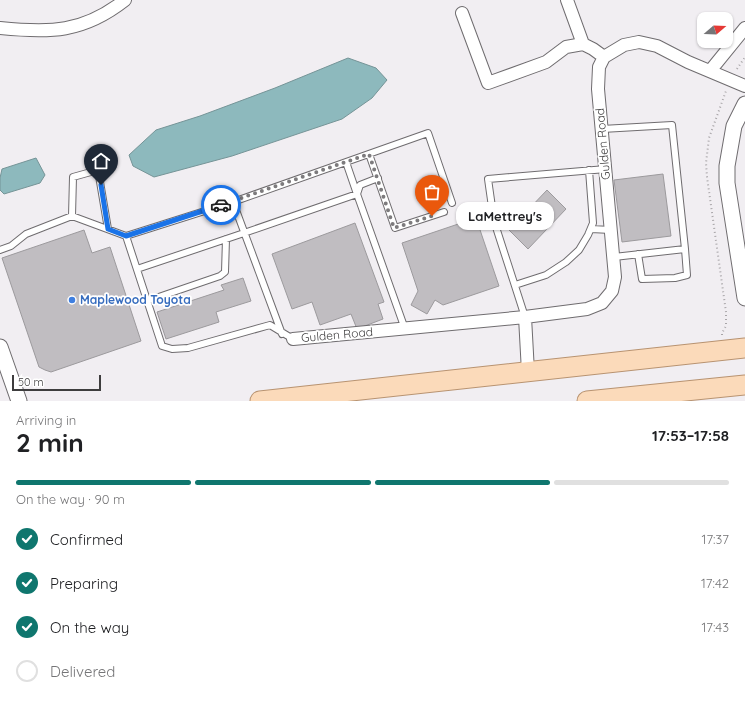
<!DOCTYPE html>
<meta charset="utf-8">
<style>
body{margin:0;font-family:Quicksand,sans-serif;background:#f6f6f6;color:#202124;height:100vh;display:flex;flex-direction:column;font-size:15px;white-space:nowrap}
*{box-sizing:border-box;margin:0}
p{font-size:13px;color:#757577}
.icon{flex:none;width:22px;height:22px;fill:none;stroke:currentColor;stroke-width:2;stroke-linecap:round;stroke-linejoin:round}
.map{position:relative;height:401px;overflow:hidden}
.side{display:flex;flex-direction:column;background:#fff;flex:1}
.side>*{flex:none}
.needle{width:26px;rotate:71deg}
.controls{position:absolute;left:697px;top:12px;display:grid;gap:8px}
.controls a{display:grid;place-items:center;width:36px;height:36px;border-radius:8px;background:#fff;box-shadow:0 1px 3px #0004;font-size:20px}
.scale{position:absolute;left:12px;bottom:10px;width:89px;box-sizing:border-box;padding-left:4px;border:2px solid #3e3d3e;border-top:0;font-size:11px;line-height:14px;white-space:nowrap;color:#3e3d3e;-webkit-text-stroke:3px #fff;paint-order:stroke}
.pin{position:absolute;display:grid;place-items:center;width:34px;height:34px;color:#fff;margin:-41px -17px;border-radius:50% 50% 50% 0;rotate:-45deg;box-shadow:0 0 4px #0007}
.pin .icon{rotate:45deg}
.courier{position:absolute;display:grid;place-items:center;width:40px;height:40px;margin:-20px;border:3px solid #1a73e8;border-radius:50%;background:#fff;color:#222;box-shadow:0 1px 5px #0007}
.bubble{position:absolute;height:28px;border-radius:12px;background:#fff;box-shadow:0 1px 3px #0004;font-size:13px;font-weight:800;line-height:28px;text-align:center}
.summary em{font-style:normal;font-weight:800}
.summary div{display:flex;flex-direction:column-reverse}
.summary{display:flex;align-items:center;justify-content:space-between;height:68px;padding:0 16px}
h1{font-size:26px;font-weight:800;line-height:30px}
.bar{display:grid;grid-template-columns:repeat(4,1fr);gap:6px 4px;align-content:center;height:48px;padding:0 16px}
.bar i{height:5px;border-radius:3px;background:#e0e0e0}
.bar .current{background:#0f766e}
.bar p{grid-column:span 4}
ol{padding:0 16px;list-style:none}
li{display:flex;align-items:center;gap:12px;height:44px}
li p{margin-inline-start:auto}
li .icon{padding:4px;border-radius:50%;background:#0f766e;color:#fff;stroke-width:4}
li:last-child{color:#757577}
li i{width:22px;height:22px;border:2px solid #e0e0e0;border-radius:50%}
.map>svg:first-child{display:block}
.water{fill:#8db9bd;stroke:#759497}
.building{fill:#c0bdc1;stroke:#9c9a9d}
.lines{fill:none;stroke-linecap:round;stroke-linejoin:round}
.service-casing{stroke:#6f6c6f;stroke-width:8}
.minor-casing{stroke:#6f6c6f;stroke-width:14}
.tertiary-casing{stroke:#6f6c6f;stroke-width:17}
.primary-casing{stroke:#b89371;stroke-width:21}
.path{stroke:#a8a5a8;stroke-width:2;stroke-dasharray:1 3;stroke-linecap:butt}
.service{stroke:#fff;stroke-width:6}
.minor{stroke:#fff;stroke-width:12}
.tertiary{stroke:#fff;stroke-width:15}
.primary{stroke:#fbdaba;stroke-width:19}
.done{stroke:#7d7b7d;stroke-width:4;stroke-dasharray:0 7.2}
.route{stroke:#1a73e8;stroke-width:5}
.shop-dot{fill:#3f7fe0;stroke:#fff;stroke-width:1.5}
.labels{text-anchor:middle;stroke-width:3.5;stroke-linejoin:round;paint-order:stroke}
.street-label{font-size:12px;fill:#3e3d3e;stroke:#fff}
.shop-label{font-size:12px;font-weight:bold;fill:#366cbe;stroke:#fff;text-anchor:start}
</style>
<div class="map">
<svg width="745" height="401" viewBox="0 0 745 401">
<rect width="100%" height="100%" fill="#f1eef2"/>
<path class="water" d="M348 58 376 68 387 80 372 98 342 119 232 156 154 177 133 166 129 155 156 130 200 116 275 88Z
M36 158 45 175 40 183 4 194 0 190V178L2 169Z"/>
<path class="building" d="M663 174 671 236 622 242 614 180Z
M547 190 566 209 528 249 509 230Z
M476 218 499 286 443 305 435 300 427 314 411 305 418 291 402 243Z
M355 223 384 302 378 304 383 319 357 329 351 314 320 325 312 302 292 309 272 254Z
M84 230 92 253 110 247 141 341 51 372 45 370 39 367 2 258Z
M243 278 251 301 216 312 219 322 166 339 157 312 224 290 221 285Z"/>
<g class="lines">
<defs>
<path id="service" d="M602 129 672 125 685 249 614 257
M369 154 395 228 444 212
M346 162 428 133 452 203
M357 194 360 185 378 178
M233 202 346 162 357 194
M72 216 73 177 98 170 108 229
M591 229 611 230
M126 236 233 202 282 334
M0 250 11 246 26 234 72 216 126 236 162 346 172 349 188 348 270 325 293 339
M638 254 642 279 675 278 687 275 685 249
M137 269 244 233 357 194 405 329
M515 285 546 275 566 262 579 250 588 235 593 223 589 170
M147 301 220 276 225 272 226 239
M525 317 494 221 488 179 606 169"/>
<path id="minor" d="M567 0 583 44
M462 13 488 83 546 62 566 47 583 44 593 49 604 57
M0 28C50 33 83 33 125 0
M710 71 745 28
M525 317 528 372
M293 339 525 317 587 309 602 303 612 291 615 277 598 89 599 67 604 57 624 45 639 42 657 46 688 62 745 86"/>
<path id="tertiary" d="M745 104 734 126 727 166V183L745 298
M0 347 19 401"/>
<path id="primary" d="M260 401 745 348
M587 401 745 385"/>
</defs>
<use href="#service" class="service-casing"/>
<use href="#minor" class="minor-casing"/>
<use href="#tertiary" class="tertiary-casing"/>
<use href="#primary" class="primary-casing"/>
<path class="path" d="M737 69 745 57
M722 335V333L726 326V312L707 177 706 163 709 138 726 91"/>
<use href="#service" class="service"/>
<use href="#minor" class="minor"/>
<use href="#tertiary" class="tertiary"/>
<use href="#primary" class="primary"/>
</g>
<g class="lines">
<path class="done" d="M221 205 369 154 394 228 432 216"/>
<path class="route" d="M101 185 108 229 126 236 221 205"/>
</g>
<circle class="shop-dot" cx="72" cy="300" r="4"/>
<g class="labels">
<g class="street-label">
<text transform="translate(603 144) rotate(-95)" y="4">Gulden Road</text>
<text transform="translate(337 335) rotate(-5)" y="4">Gulden Road</text>
</g>
<g class="shop-label">
<text x="80" y="304">Maplewood Toyota</text>
</g>
</g>
</svg>
<div class="controls">
<a><svg class="needle" viewBox="-14 -14 28 28"><path d="M0-13l5 13h-10z" fill="#e53935"/><path d="M0 13l5-13h-10z" fill="#757577"/></svg></a>
</div>
<div class="scale">50 m</div>
<div class="pin" style="left:432px;top:216px;background:#ea580c"><svg class="icon" aria-label="bag" viewBox="0 0 24 24"><path d="M5 8h14l-1 12H6zM9 8a3 3 0 0 1 6 0"/></svg></div>
<div class="pin" style="left:101px;top:185px;background:#1f2937"><svg class="icon" aria-label="home" viewBox="0 0 24 24"><path d="M3 11l9-7 9 7M6 9v11h12V9"/></svg></div>
<div class="courier" style="left:221px;top:205px"><svg class="icon" aria-label="car" viewBox="0 0 24 24"><path d="M5 17H2v-5l4-1 3-4h7l3 4 3 1v5h-3M9 17h6M6 11h13"/><circle cx="7" cy="17" r="2"/><circle cx="17" cy="17" r="2"/></svg></div>
<div class="bubble" style="left:456px;top:202px;width:98px">LaMettrey's</div>
</div>
<section class="side">
<div class="summary"><div><h1>2 min</h1><p>Arriving in</p></div><em>17:53–17:58</em></div>
<div class="bar"><i class="current"></i><i class="current"></i><i class="current"></i><i></i><p>On the way · 90 m</p></div>
<ol>
<li><svg class="icon" aria-label="check" viewBox="0 0 24 24"><path d="M5 12l5 5 9-10"/></svg>Confirmed<p>17:37</p></li>
<li><svg class="icon" aria-label="check" viewBox="0 0 24 24"><path d="M5 12l5 5 9-10"/></svg>Preparing<p>17:42</p></li>
<li><svg class="icon" aria-label="check" viewBox="0 0 24 24"><path d="M5 12l5 5 9-10"/></svg>On the way<p>17:43</p></li>
<li><i></i>Delivered</li>
</ol>
</section>
